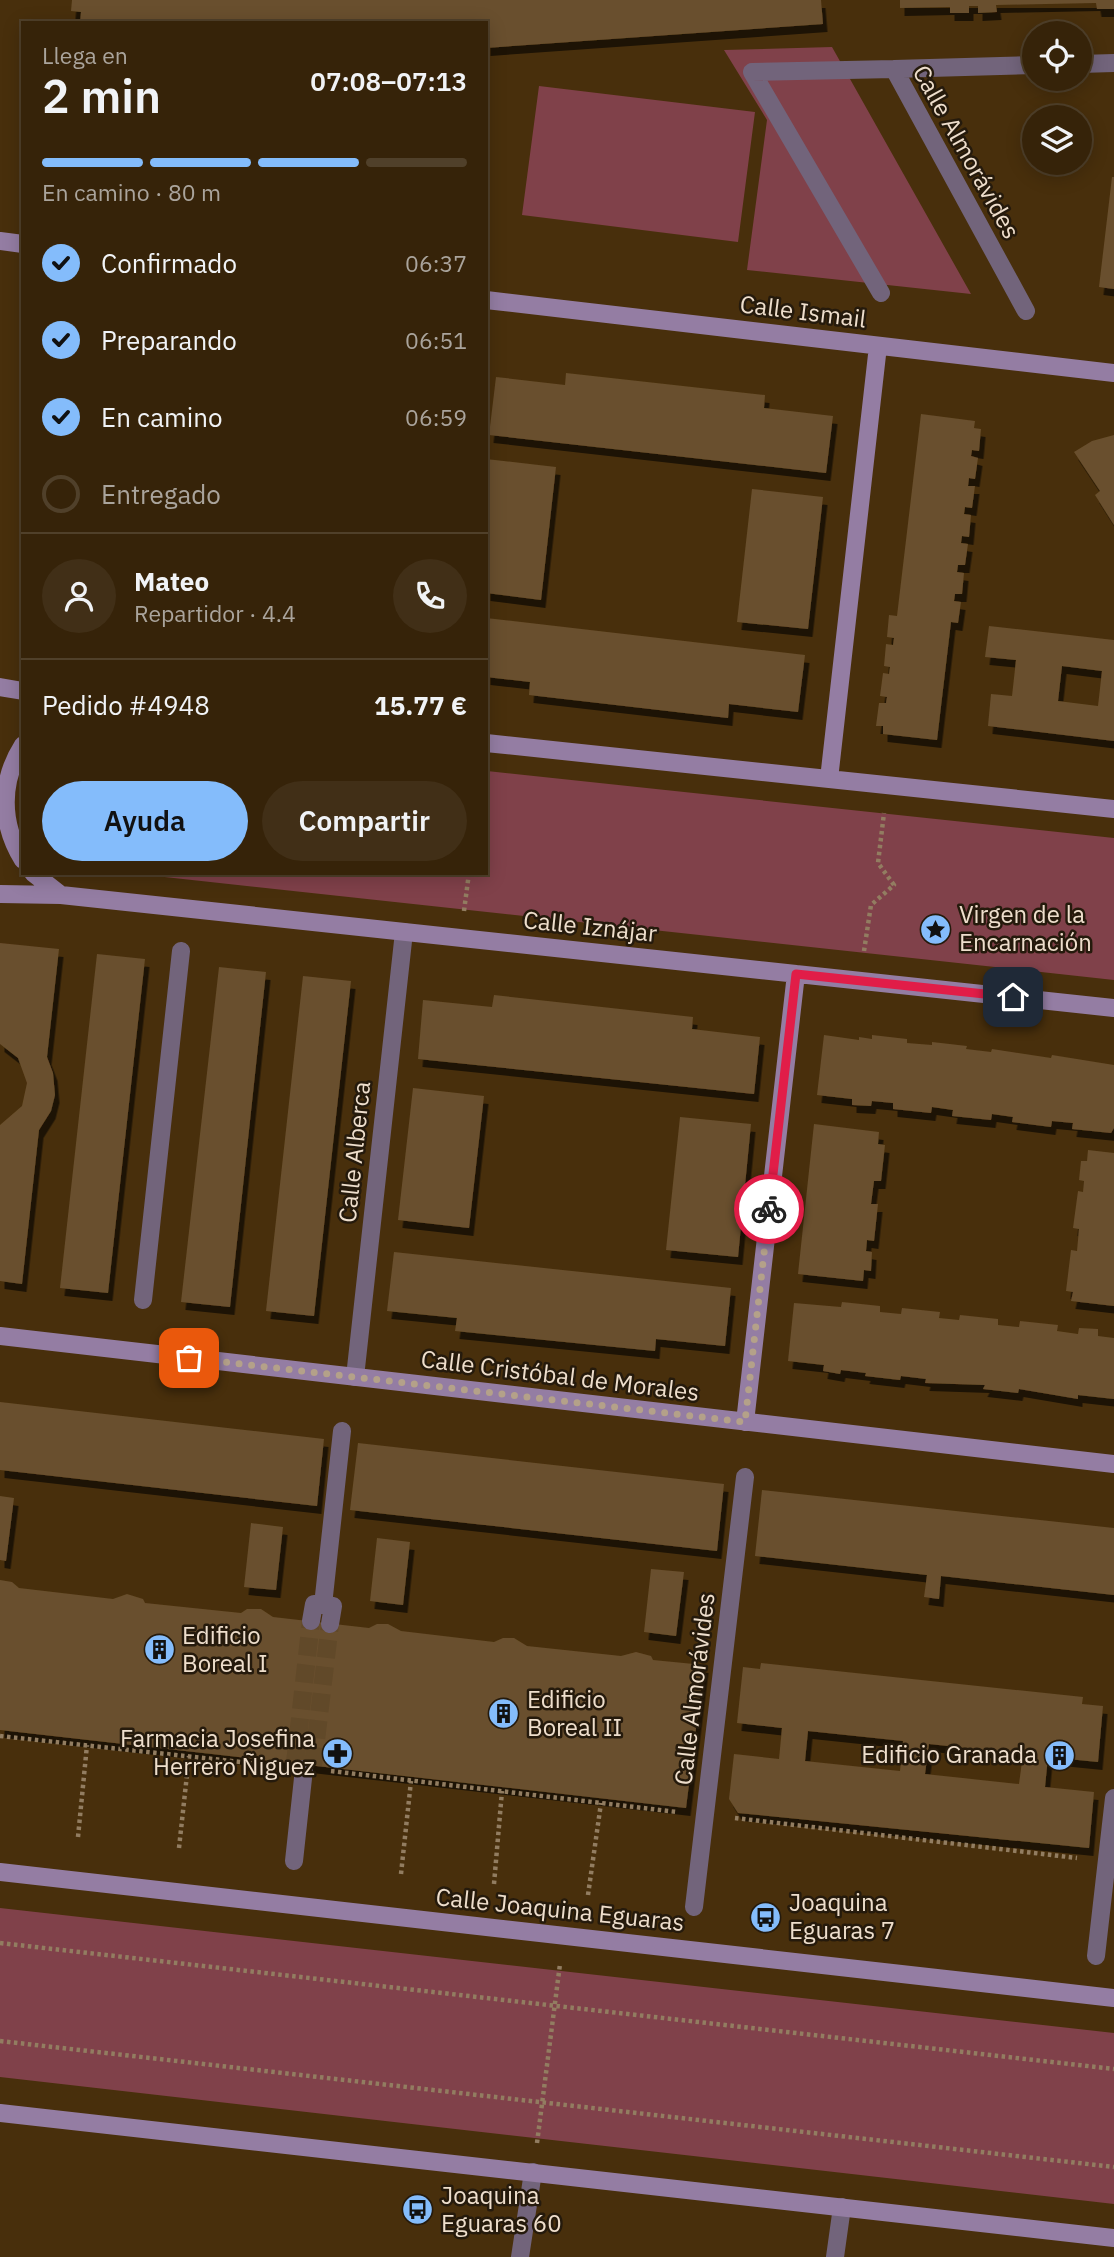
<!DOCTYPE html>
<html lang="es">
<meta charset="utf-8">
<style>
body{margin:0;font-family:"IBM Plex Sans",sans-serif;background:#412f17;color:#f1f3f6;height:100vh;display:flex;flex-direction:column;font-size:26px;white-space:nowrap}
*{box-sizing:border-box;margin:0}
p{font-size:23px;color:#aaa49c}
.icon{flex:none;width:38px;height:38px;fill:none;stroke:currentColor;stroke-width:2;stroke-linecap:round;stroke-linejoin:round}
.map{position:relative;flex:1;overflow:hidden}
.details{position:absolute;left:21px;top:21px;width:467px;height:854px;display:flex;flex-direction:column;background:#362309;border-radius:0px;box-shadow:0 4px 18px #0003,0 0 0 2px #50402a}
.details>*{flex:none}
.controls{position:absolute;left:1022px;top:21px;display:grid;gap:14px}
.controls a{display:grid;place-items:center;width:70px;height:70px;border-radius:50%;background:#362309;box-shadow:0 4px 18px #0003,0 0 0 2px #50402a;font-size:35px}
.pin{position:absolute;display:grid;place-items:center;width:60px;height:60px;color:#fff;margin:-30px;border-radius:14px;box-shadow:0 4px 10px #0006}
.courier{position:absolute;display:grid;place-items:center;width:70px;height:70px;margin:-35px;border:5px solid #e11d48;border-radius:50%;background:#fff;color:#222;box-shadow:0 2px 9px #0007}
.summary em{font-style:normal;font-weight:600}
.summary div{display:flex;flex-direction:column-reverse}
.summary{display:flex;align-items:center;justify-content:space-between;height:119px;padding:0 21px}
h1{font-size:46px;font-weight:600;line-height:52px}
.bar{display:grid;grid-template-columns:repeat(4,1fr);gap:10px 7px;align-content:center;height:84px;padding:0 21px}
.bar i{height:9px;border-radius:5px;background:#50402a}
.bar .on{background:#84bcfb}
.bar p{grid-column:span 4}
.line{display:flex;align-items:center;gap:18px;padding:0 21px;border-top:2px solid #50402a}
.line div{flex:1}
.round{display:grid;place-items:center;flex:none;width:74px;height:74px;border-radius:37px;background:#412f17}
ol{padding:0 21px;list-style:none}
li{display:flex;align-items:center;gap:21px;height:77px}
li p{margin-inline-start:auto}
li .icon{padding:7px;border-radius:50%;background:#84bcfb;color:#111;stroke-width:4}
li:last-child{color:#aaa49c}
li i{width:38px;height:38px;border:4px solid #50402a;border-radius:50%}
.primary-button{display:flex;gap:14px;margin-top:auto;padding:14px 21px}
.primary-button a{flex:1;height:80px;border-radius:42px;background:#84bcfb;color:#111;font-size:28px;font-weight:600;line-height:80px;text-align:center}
.primary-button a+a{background:#412f17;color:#f1f3f6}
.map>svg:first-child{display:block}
.green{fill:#80414a}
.building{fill:#694f2d;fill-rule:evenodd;filter:url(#shadow)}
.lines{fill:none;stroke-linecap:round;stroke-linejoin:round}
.street-tunnel{stroke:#614929;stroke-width:18;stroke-dasharray:18 9;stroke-linecap:butt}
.path{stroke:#927d61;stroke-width:4.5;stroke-dasharray:3.5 3.5;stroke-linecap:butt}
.street{stroke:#72647b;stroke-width:18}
.secondary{stroke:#947da3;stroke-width:18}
.done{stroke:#b4a189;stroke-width:7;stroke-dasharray:0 12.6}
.route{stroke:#e11d48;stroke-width:9}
.labels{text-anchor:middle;stroke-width:5;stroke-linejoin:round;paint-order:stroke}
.street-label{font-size:24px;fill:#eedecc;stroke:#251a0c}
.poi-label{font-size:24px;fill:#eedecc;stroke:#251a0c;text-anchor:start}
</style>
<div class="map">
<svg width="1114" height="2257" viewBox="0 0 1114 2257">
<defs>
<filter id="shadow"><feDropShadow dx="4.5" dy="8" stdDeviation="0" flood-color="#0009"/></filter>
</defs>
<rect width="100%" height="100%" fill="#482f0c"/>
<path class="green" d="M832 47 971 294 747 270 767 120 724 50Z
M539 86 755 112 738 242 522 215Z
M487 771 1114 838V980L128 873H486Z
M0 1908 1114 2033V2204L0 2077Z"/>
<path class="building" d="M72 0H821L823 24 486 48V23H80L81 12 71 11Z
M900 0H1114V9H1097L1096 3 996 5 997 12 978 13V6H969V13H950V7L900 8Z
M1112 177H1114V289L1099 287Z
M566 373 765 395 764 408 833 416 826 473 489 435 496 377 565 385Z
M921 414 975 421 974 428 981 429 979 451 972 450 971 456 978 458 975 479 969 478 968 486H975L972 508 965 507 964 514 971 515 969 537 962 536 961 543 968 544 965 565H958L957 572 964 573 962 594H955L954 601 961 602 958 623 951 622 937 740 883 734V726H876L879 703H886L887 697 880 696 883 673 889 674 890 667 884 666 886 644 893 645 894 638 887 637 889 615 897 616Z
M1114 435V525L1095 495 1100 491 1074 452 1092 441Z
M486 459 556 467 541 600 486 593Z
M752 489 823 497 808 629 737 622Z
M486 618 805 655 798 712 729 704 728 718 529 695 530 682 486 677Z
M989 626 1114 640V741L988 726 991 694 1012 696 1016 660 985 657ZM1062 666 1102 671 1098 706 1058 701Z
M0 943 59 949 47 1057 53 1073 55 1095 51 1111 39 1130 22 1284 0 1281V1125L22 1106 27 1083 18 1058 0 1044Z
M97 954 145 959 108 1293 60 1288Z
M219 967 266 972 230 1307 181 1302Z
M303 976 351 981 314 1316 266 1311Z
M494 995 693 1017 692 1029 760 1037 754 1094 418 1059 423 1000 492 1007Z
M824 1035 859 1040V1037L872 1039V1035L907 1039V1043L932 1045V1042L967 1046 966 1049 991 1052 992 1049 1051 1058 1052 1055 1114 1065V1128L1111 1133 1072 1129 1073 1123 1052 1121 1051 1127 1012 1122 1013 1117 992 1114 991 1120 952 1116 953 1110 932 1107 931 1113 893 1109V1103L872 1101 871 1106 852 1105V1099L817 1095Z
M413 1088 484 1096 469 1228 398 1220Z
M680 1117 751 1124 738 1257 666 1250Z
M814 1124 879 1132 878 1144 885 1145 881 1181H874L871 1204H878L874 1241 867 1240 866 1251 872 1252 871 1271 864 1270 863 1281 798 1274Z
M1088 1150 1114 1153V1306L1071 1301 1073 1292 1066 1291 1071 1250 1077 1251 1079 1229 1073 1228 1078 1191 1083 1192 1084 1181 1079 1180 1081 1161H1087Z
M394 1252 731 1288 725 1346 656 1339 655 1351 455 1331 457 1318 387 1311Z
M842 1302 880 1306V1312L901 1314 902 1308 940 1312 939 1318 959 1320 960 1315 998 1319V1325L1019 1327 1020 1321 1058 1325 1057 1331 1078 1334 1079 1328 1098 1329V1336L1114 1338V1399L1078 1395V1399L1019 1389 1018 1393 983 1389 985 1385 925 1383 926 1379 901 1376 900 1380 865 1376 866 1373 841 1370 840 1374 823 1371 824 1365 788 1361 794 1303 841 1307Z
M0 1402 324 1439 317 1506 0 1470Z
M358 1443 724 1484 717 1551 350 1510Z
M762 1490 1114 1528V1595L941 1576 939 1599 924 1597 927 1575 755 1556Z
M0 1496 14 1498 6 1561 0 1560Z
M251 1523 283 1527 276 1590 244 1587Z
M377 1538 410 1542 403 1605 370 1601Z
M651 1569 684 1572 676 1636 644 1632Z
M0 1580 12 1582 19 1588 113 1599 127 1594 143 1599 145 1603 241 1613 247 1609H261L273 1617 369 1628 377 1624H388L401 1631 494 1642 503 1638H514L527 1646 621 1656 636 1652 651 1656 653 1660 704 1665 686 1808 0 1730Z
M761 1663 1083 1697 1082 1704 1103 1706 1098 1762 1048 1757 1045 1787 1094 1792 1089 1848 738 1813 729 1799 734 1754 779 1759 782 1728 737 1723 743 1667 760 1669ZM808 1731 903 1741 900 1771 805 1761ZM929 1744 1023 1754 1019 1784 925 1774Z"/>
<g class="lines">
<path class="street-tunnel" d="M295 1763 311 1621
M313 1765 330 1624"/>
<path class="path" d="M464 911 469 873
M864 951 871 905 894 885 878 863 884 813
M0 1736 278 1766
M331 1771 677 1812
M735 1818 1077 1858
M78 1837 87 1745
M179 1848 189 1756
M401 1874 411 1781
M494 1884 502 1791
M588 1895 601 1803
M0 1943 1114 2069
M0 2041 1114 2167
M537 2143 560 1964"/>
<path class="street" d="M1080 64 1114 63
M894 69 1034 65
M881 293 752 72 894 69 1026 311
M143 1300 181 951
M355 1377 404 932
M323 1605 342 1431
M311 1621 314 1604 333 1606 330 1624
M294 1861 304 1769
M694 1907 745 1477
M1096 1956 1114 1798
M520 2257 533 2172
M835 2257 842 2207"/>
<path class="secondary" d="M0 241 23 244
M486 300 1114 373
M0 687 23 691
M486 743 1114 809
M23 745C0 781 0 823 23 860
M829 779 878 346
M33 873 61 895
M0 894 61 895 1114 1008
M0 1336 1114 1464
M745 1422 796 974
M0 1872 1114 1998
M0 2113 1114 2238"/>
</g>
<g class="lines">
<path class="done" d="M189 1358 745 1422 769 1209"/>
<path class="route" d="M769 1209 796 974 1013 997"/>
</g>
<defs>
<symbol id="sight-disc" viewBox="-11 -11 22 22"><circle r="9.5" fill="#84bcfb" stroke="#251a0c"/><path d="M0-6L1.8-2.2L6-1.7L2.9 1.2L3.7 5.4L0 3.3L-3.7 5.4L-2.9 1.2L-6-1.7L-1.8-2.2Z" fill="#111"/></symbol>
<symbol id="building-disc" viewBox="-11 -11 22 22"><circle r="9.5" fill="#84bcfb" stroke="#251a0c"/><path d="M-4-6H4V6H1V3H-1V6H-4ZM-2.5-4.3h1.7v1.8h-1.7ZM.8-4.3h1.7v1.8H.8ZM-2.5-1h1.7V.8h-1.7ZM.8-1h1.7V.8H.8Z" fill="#111"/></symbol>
<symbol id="pharmacy-disc" viewBox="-11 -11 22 22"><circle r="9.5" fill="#84bcfb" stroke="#251a0c"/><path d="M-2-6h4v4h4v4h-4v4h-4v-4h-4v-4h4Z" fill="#111"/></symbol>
<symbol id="bus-disc" viewBox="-11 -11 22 22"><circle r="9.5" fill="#84bcfb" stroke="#251a0c"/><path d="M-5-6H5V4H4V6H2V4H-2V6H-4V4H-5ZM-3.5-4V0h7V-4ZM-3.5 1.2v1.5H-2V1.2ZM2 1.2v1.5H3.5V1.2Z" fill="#111"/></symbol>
</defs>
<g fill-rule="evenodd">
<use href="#sight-disc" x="918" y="912" width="35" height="35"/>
<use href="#building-disc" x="142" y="1632" width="35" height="35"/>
<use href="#building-disc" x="486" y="1696" width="35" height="35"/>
<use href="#pharmacy-disc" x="320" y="1736" width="35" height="35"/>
<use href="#building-disc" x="1042" y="1738" width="35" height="35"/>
<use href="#bus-disc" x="748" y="1900" width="35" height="35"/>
<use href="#bus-disc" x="400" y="2192" width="35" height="35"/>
</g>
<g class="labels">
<g class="street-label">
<text transform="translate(966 152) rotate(61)" y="8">Calle Almorávides</text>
<text transform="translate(803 312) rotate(7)" y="8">Calle Ismail</text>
<text transform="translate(590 927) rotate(6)" y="8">Calle Iznájar</text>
<text transform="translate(355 1152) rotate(-84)" y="8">Calle Alberca</text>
<text transform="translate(560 1376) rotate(7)" y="8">Calle Cristóbal de Morales</text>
<text transform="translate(695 1689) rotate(-83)" y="8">Calle Almorávides</text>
<text transform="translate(560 1910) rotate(6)" y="8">Calle Joaquina Eguaras</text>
</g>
<g class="poi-label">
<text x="959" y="923">Virgen de la<tspan x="959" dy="28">Encarnación</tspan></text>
<text x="182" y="1644">Edificio<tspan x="182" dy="28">Boreal I</tspan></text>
<text x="527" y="1708">Edificio<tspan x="527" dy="28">Boreal II</tspan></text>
<text x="315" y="1747" text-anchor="end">Farmacia Josefina<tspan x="315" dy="28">Herrero Ñiguez</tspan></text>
<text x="1037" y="1763" text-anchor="end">Edificio Granada</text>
<text x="789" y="1911">Joaquina<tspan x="789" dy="28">Eguaras 7</tspan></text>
<text x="441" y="2204">Joaquina<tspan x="441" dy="28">Eguaras 60</tspan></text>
</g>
</g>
</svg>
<div class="controls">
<a><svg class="icon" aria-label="locate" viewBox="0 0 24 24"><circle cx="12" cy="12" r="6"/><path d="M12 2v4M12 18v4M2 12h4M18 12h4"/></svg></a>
<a><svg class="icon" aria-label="layers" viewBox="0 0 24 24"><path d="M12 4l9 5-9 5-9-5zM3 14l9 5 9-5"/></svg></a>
</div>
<div class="pin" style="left:189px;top:1358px;background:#ea580c"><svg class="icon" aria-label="bag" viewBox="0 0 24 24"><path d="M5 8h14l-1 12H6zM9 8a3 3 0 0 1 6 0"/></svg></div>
<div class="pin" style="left:1013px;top:997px;background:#1f2937"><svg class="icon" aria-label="home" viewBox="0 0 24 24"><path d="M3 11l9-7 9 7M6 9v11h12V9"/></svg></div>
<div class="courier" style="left:769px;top:1209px"><svg class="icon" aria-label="bike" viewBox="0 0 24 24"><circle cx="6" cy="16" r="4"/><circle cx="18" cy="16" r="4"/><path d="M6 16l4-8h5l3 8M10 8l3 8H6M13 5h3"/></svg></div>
<section class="details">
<div class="summary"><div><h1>2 min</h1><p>Llega en</p></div><em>07:08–07:13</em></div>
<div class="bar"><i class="on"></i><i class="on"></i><i class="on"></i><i></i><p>En camino · 80 m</p></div>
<ol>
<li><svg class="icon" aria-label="check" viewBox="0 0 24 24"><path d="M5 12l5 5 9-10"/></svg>Confirmado<p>06:37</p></li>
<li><svg class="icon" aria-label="check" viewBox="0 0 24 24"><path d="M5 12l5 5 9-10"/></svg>Preparando<p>06:51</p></li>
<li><svg class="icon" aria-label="check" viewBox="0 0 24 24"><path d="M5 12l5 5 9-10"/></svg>En camino<p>06:59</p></li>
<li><i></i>Entregado</li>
</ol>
<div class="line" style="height:126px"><a class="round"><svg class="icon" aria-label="person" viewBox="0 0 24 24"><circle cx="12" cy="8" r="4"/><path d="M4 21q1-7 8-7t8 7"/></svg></a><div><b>Mateo</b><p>Repartidor · 4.4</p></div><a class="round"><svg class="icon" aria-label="phone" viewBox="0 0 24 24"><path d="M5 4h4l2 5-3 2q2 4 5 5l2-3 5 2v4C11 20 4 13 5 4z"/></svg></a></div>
<div class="line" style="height:91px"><div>Pedido #4948</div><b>15.77 €</b></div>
<div class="primary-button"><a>Ayuda</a><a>Compartir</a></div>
</section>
</div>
